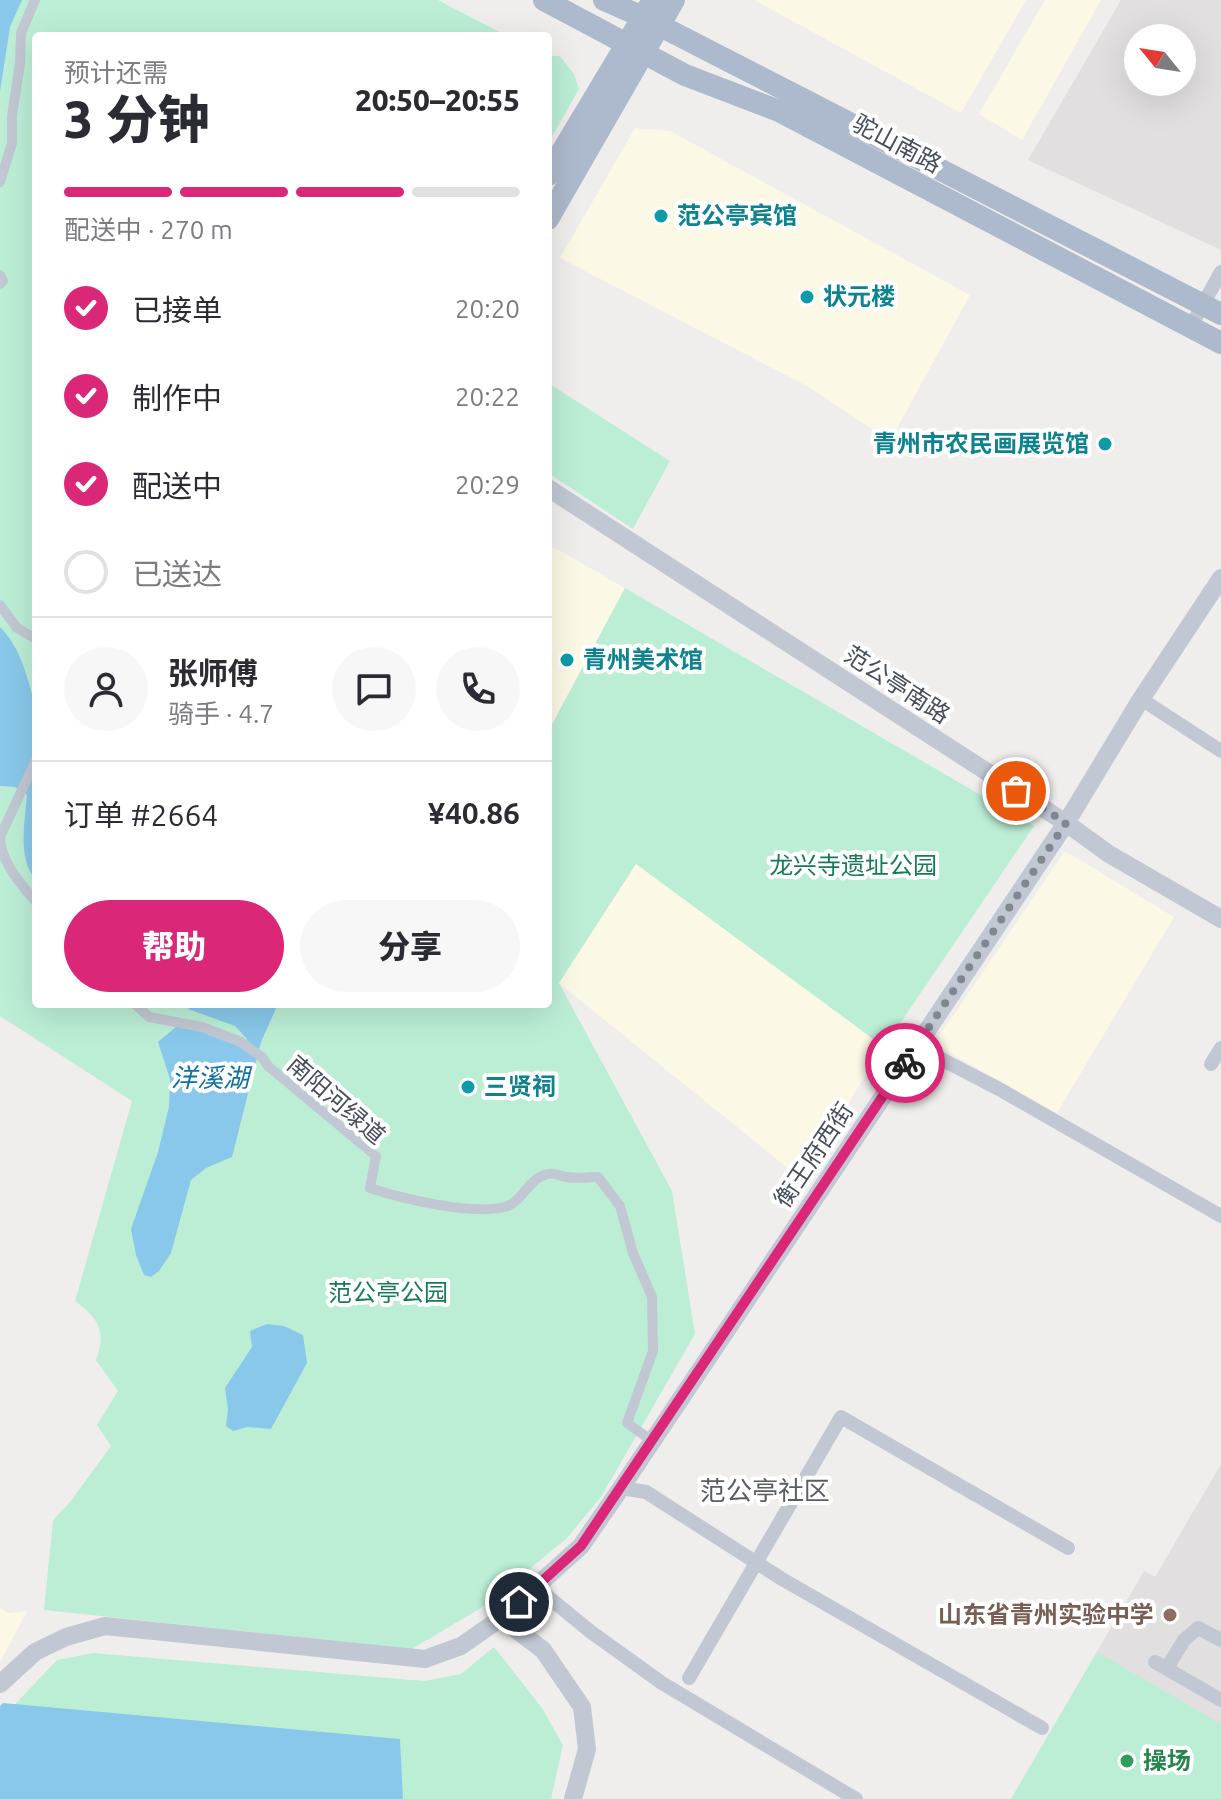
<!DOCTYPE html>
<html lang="zh">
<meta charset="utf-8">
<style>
body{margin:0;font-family:Ubuntu,"Noto Sans SC",sans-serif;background:#f7f7f7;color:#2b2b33;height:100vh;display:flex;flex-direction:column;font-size:30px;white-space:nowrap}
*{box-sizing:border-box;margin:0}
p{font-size:26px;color:#7c7c81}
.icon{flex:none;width:44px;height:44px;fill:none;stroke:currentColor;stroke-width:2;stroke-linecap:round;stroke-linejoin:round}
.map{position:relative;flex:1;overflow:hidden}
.sheet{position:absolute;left:32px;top:32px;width:520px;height:976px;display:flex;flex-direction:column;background:#fff;border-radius:8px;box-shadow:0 8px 32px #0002}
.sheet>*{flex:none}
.needle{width:52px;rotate:300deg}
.controls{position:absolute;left:1124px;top:24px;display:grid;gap:16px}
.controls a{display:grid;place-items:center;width:72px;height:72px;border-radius:50%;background:#fff;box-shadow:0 8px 32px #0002;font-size:40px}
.pin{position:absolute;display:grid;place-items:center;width:68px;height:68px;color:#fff;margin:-34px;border:4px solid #fff;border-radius:50%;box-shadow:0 2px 8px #0007}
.courier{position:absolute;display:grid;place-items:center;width:80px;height:80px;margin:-40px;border:6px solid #db2777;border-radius:50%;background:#fff;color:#222;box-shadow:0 2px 10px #0007}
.summary em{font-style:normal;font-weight:800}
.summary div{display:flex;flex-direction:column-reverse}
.summary{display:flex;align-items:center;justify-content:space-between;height:136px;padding:0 32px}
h1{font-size:52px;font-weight:800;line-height:60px}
.bar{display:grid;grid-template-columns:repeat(4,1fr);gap:12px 8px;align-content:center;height:96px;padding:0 32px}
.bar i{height:10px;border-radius:6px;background:#e1e1e2}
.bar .selected{background:#db2777}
.bar p{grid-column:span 4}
.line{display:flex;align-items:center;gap:20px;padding:0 32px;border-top:2px solid #e1e1e2}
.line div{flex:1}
.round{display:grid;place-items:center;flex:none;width:84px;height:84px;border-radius:42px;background:#f7f7f7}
ol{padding:0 32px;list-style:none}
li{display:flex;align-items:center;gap:24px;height:88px}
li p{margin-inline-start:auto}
li .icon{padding:8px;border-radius:50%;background:#db2777;color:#fff;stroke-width:4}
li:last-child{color:#7c7c81}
li i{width:44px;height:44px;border:4px solid #e1e1e2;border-radius:50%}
.cta{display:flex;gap:16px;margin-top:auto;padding:16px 32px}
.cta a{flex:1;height:92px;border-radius:48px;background:#db2777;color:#fff;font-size:32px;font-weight:800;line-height:92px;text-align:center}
.cta a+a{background:#f7f7f7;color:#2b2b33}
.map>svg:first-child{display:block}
.commercial{fill:#fbf8e6}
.education{fill:#e1dfdf;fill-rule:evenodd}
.green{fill:#bceed6}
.water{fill:#89c8ea}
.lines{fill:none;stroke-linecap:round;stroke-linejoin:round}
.pedestrian{stroke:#c1c8d3;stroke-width:10}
.minor{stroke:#c1c8d3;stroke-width:14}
.tertiary{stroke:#c1c8d3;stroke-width:18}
.primary{stroke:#adb9cc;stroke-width:22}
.done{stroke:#82868e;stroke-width:8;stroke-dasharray:0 14.4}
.route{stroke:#db2777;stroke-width:10}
.culture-dot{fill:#0f9aa8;stroke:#fff;stroke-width:3}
.education-dot{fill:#8d6e63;stroke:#fff;stroke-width:3}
.leisure-dot{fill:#2e9e5b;stroke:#fff;stroke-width:3}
.labels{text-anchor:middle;stroke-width:8;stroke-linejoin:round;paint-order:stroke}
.street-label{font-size:24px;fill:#464e5b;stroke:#fff}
.culture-label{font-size:24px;font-weight:bold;fill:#0d838f;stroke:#fff;text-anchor:start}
.park-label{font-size:24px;fill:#187b57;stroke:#fff}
.education-label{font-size:24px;font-weight:bold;fill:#785e54;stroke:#fff;text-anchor:end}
.leisure-label{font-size:24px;font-weight:bold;fill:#27864d;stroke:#fff;text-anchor:start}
.water-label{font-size:26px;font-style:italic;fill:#0e70a5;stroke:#fff}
.neighbourhood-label{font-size:26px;fill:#5a5d62;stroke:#fff}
</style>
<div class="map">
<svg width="1221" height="1799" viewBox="0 0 1221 1799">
<rect width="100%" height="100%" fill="#f0eeed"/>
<path class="commercial" d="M754 0H1026L961 113Z
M1045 0H1101L1022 140 979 114Z
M635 128 670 131 970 295 890 441 809 387 560 258Z
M548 544 625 588 548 732Z
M1065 851 1174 917 1057 1113 934 1044Z
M636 863 884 1047 800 1178 559 983Z
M0 1608 8 1613 27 1611 0 1662Z"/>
<path class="education" d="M1121 0H1221V250L1028 160ZM1138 38H1182V82H1138Z
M1221 1464V1799H1011L1144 1571 1155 1577Z"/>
<path class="green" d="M0 0H438L507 36H36V1004H548V732L625 588 1034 826 884 1047 636 864 559 983 672 1191 695 1334 601 1497 566 1539 484 1606 412 1649 44 1610 53 1520 70 1502 111 1446 97 1425 118 1391 96 1360C107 1331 98 1318 75 1301L132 1101 0 1016Z
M548 56H560L574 74 579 89 548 144Z
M548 383 670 461 633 529 548 473Z
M494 1647 542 1708 563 1745 551 1799H0V1720L57 1660 93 1653 424 1681 461 1674Z
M1097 1652 1221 1724V1799H1011Z"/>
<path class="water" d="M0 0H22L10 27 0 91Z
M0 627C21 647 29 682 36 710V881C17 857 25 823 27 795L15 787 0 786Z
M191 1004H278L261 1042 232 1157 206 1168 191 1180 171 1253 159 1271 151 1277 144 1275 136 1255 131 1229 158 1152 169 1107 170 1079 158 1042 177 1026 205 1031 243 1048 247 1039 235 1026 188 1009Z
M267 1324 284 1326 303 1335 307 1363 271 1429 247 1427 233 1431 226 1426 228 1409 225 1388 252 1347 250 1331Z
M3 1703 400 1739 403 1799H0V1706Z"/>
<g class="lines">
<path class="pedestrian" d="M0 182 12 143V116L20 63 21 33 35 0
M0 275 3 281 0 284
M0 605 17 628 36 639
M0 837 36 760
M0 837C2 864 19 882 36 902
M135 1004 149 1017 202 1027 241 1042 262 1057 268 1066 376 1156 370 1188C403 1199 471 1215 505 1207 521 1203 527 1182 542 1176 553 1171 556 1175 566 1177 576 1179 588 1177 598 1177L620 1206 633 1253 652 1297 653 1351 627 1423 652 1441"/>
<path class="minor" d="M1191 326 1221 272
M1141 699 1221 751
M916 1046 999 1089 1221 1216
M1211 1064 1221 1048
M621 1488 646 1492 782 1579 1042 1728
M536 1587 591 1632 662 1683 856 1799
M1155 1662 1221 1700
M1167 1668 1184 1640 1198 1628 1221 1640
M689 1678 841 1417 1068 1548"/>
<path class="tertiary" d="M548 488 1066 823 1109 854 1221 919
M501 1618 543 1650 582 1707 587 1749 573 1799
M0 1684 35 1652 66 1637 105 1626 425 1659 461 1646 501 1618 581 1546 621 1488 1066 823 1141 699 1221 578"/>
<path class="primary" d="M544 0 685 75 779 111 1221 343
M604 0 643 17 1221 314
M548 175 653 0
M548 219 674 0"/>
</g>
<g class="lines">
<path class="done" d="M905 1063 1066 823 1016 791"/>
<path class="route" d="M519 1602 581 1546 905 1063"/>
</g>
<g class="culture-dot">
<circle cx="661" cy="216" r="8"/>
<circle cx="807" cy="297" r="8"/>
<circle cx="1105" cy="444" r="8"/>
<circle cx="567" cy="660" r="8"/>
<circle cx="468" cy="1087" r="8"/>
</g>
<circle class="education-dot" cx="1170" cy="1615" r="8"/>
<circle class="leisure-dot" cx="1127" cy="1761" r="8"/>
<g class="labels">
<g class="street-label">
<text transform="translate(897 144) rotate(28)" y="8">驼山南路</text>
<text transform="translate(897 685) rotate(33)" y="8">范公亭南路</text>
<text transform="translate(336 1100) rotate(41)" y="8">南阳河绿道</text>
<text transform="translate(814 1155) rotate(-56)" y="8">衡王府西街</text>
</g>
<g class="culture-label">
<text x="677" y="224">范公亭宾馆</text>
<text x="823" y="305">状元楼</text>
<text x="1089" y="452" text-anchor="end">青州市农民画展览馆</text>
<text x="583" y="668">青州美术馆</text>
<text x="484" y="1095">三贤祠</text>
</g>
<g class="park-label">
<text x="853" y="874">龙兴寺遗址公园</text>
<text x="388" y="1301">范公亭公园</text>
</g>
<g class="education-label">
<text x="1154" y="1623">山东省青州实验中学</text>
</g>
<g class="leisure-label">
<text x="1143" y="1769">操场</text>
</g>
<g class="water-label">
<text x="210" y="1087">洋溪湖</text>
</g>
<g class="neighbourhood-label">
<text x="765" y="1500">范公亭社区</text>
</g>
</g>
</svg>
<div class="controls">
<a><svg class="needle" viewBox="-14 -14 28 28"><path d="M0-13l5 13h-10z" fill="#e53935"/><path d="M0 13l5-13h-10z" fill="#7c7c81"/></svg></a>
</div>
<div class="pin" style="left:1016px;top:791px;background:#ea580c"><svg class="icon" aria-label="bag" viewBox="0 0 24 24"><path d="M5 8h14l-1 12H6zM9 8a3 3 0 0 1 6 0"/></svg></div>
<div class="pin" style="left:519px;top:1602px;background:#1f2937"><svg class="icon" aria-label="home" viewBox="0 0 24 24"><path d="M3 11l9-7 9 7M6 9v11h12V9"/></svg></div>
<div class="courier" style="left:905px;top:1063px"><svg class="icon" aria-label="bike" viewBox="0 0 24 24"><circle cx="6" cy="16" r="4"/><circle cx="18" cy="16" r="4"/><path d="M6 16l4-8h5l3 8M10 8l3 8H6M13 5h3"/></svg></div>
<section class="sheet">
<div class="summary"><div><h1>3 分钟</h1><p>预计还需</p></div><em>20:50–20:55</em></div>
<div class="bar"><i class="selected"></i><i class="selected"></i><i class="selected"></i><i></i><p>配送中 · 270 m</p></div>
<ol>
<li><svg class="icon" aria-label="check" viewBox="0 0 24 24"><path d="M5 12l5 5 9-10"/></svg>已接单<p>20:20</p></li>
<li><svg class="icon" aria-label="check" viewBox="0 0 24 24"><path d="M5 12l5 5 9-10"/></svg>制作中<p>20:22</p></li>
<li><svg class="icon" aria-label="check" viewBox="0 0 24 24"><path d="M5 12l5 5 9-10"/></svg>配送中<p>20:29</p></li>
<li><i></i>已送达</li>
</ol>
<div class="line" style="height:144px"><a class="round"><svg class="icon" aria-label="person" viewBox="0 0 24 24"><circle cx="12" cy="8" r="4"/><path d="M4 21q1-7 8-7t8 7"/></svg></a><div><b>张师傅</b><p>骑手 · 4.7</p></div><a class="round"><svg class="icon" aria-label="chat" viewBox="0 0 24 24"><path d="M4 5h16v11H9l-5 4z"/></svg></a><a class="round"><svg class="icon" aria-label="phone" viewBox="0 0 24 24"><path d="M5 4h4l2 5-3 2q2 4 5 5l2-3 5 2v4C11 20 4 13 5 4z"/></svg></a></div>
<div class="line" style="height:104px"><div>订单 #2664</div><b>¥40.86</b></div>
<div class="cta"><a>帮助</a><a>分享</a></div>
</section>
</div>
